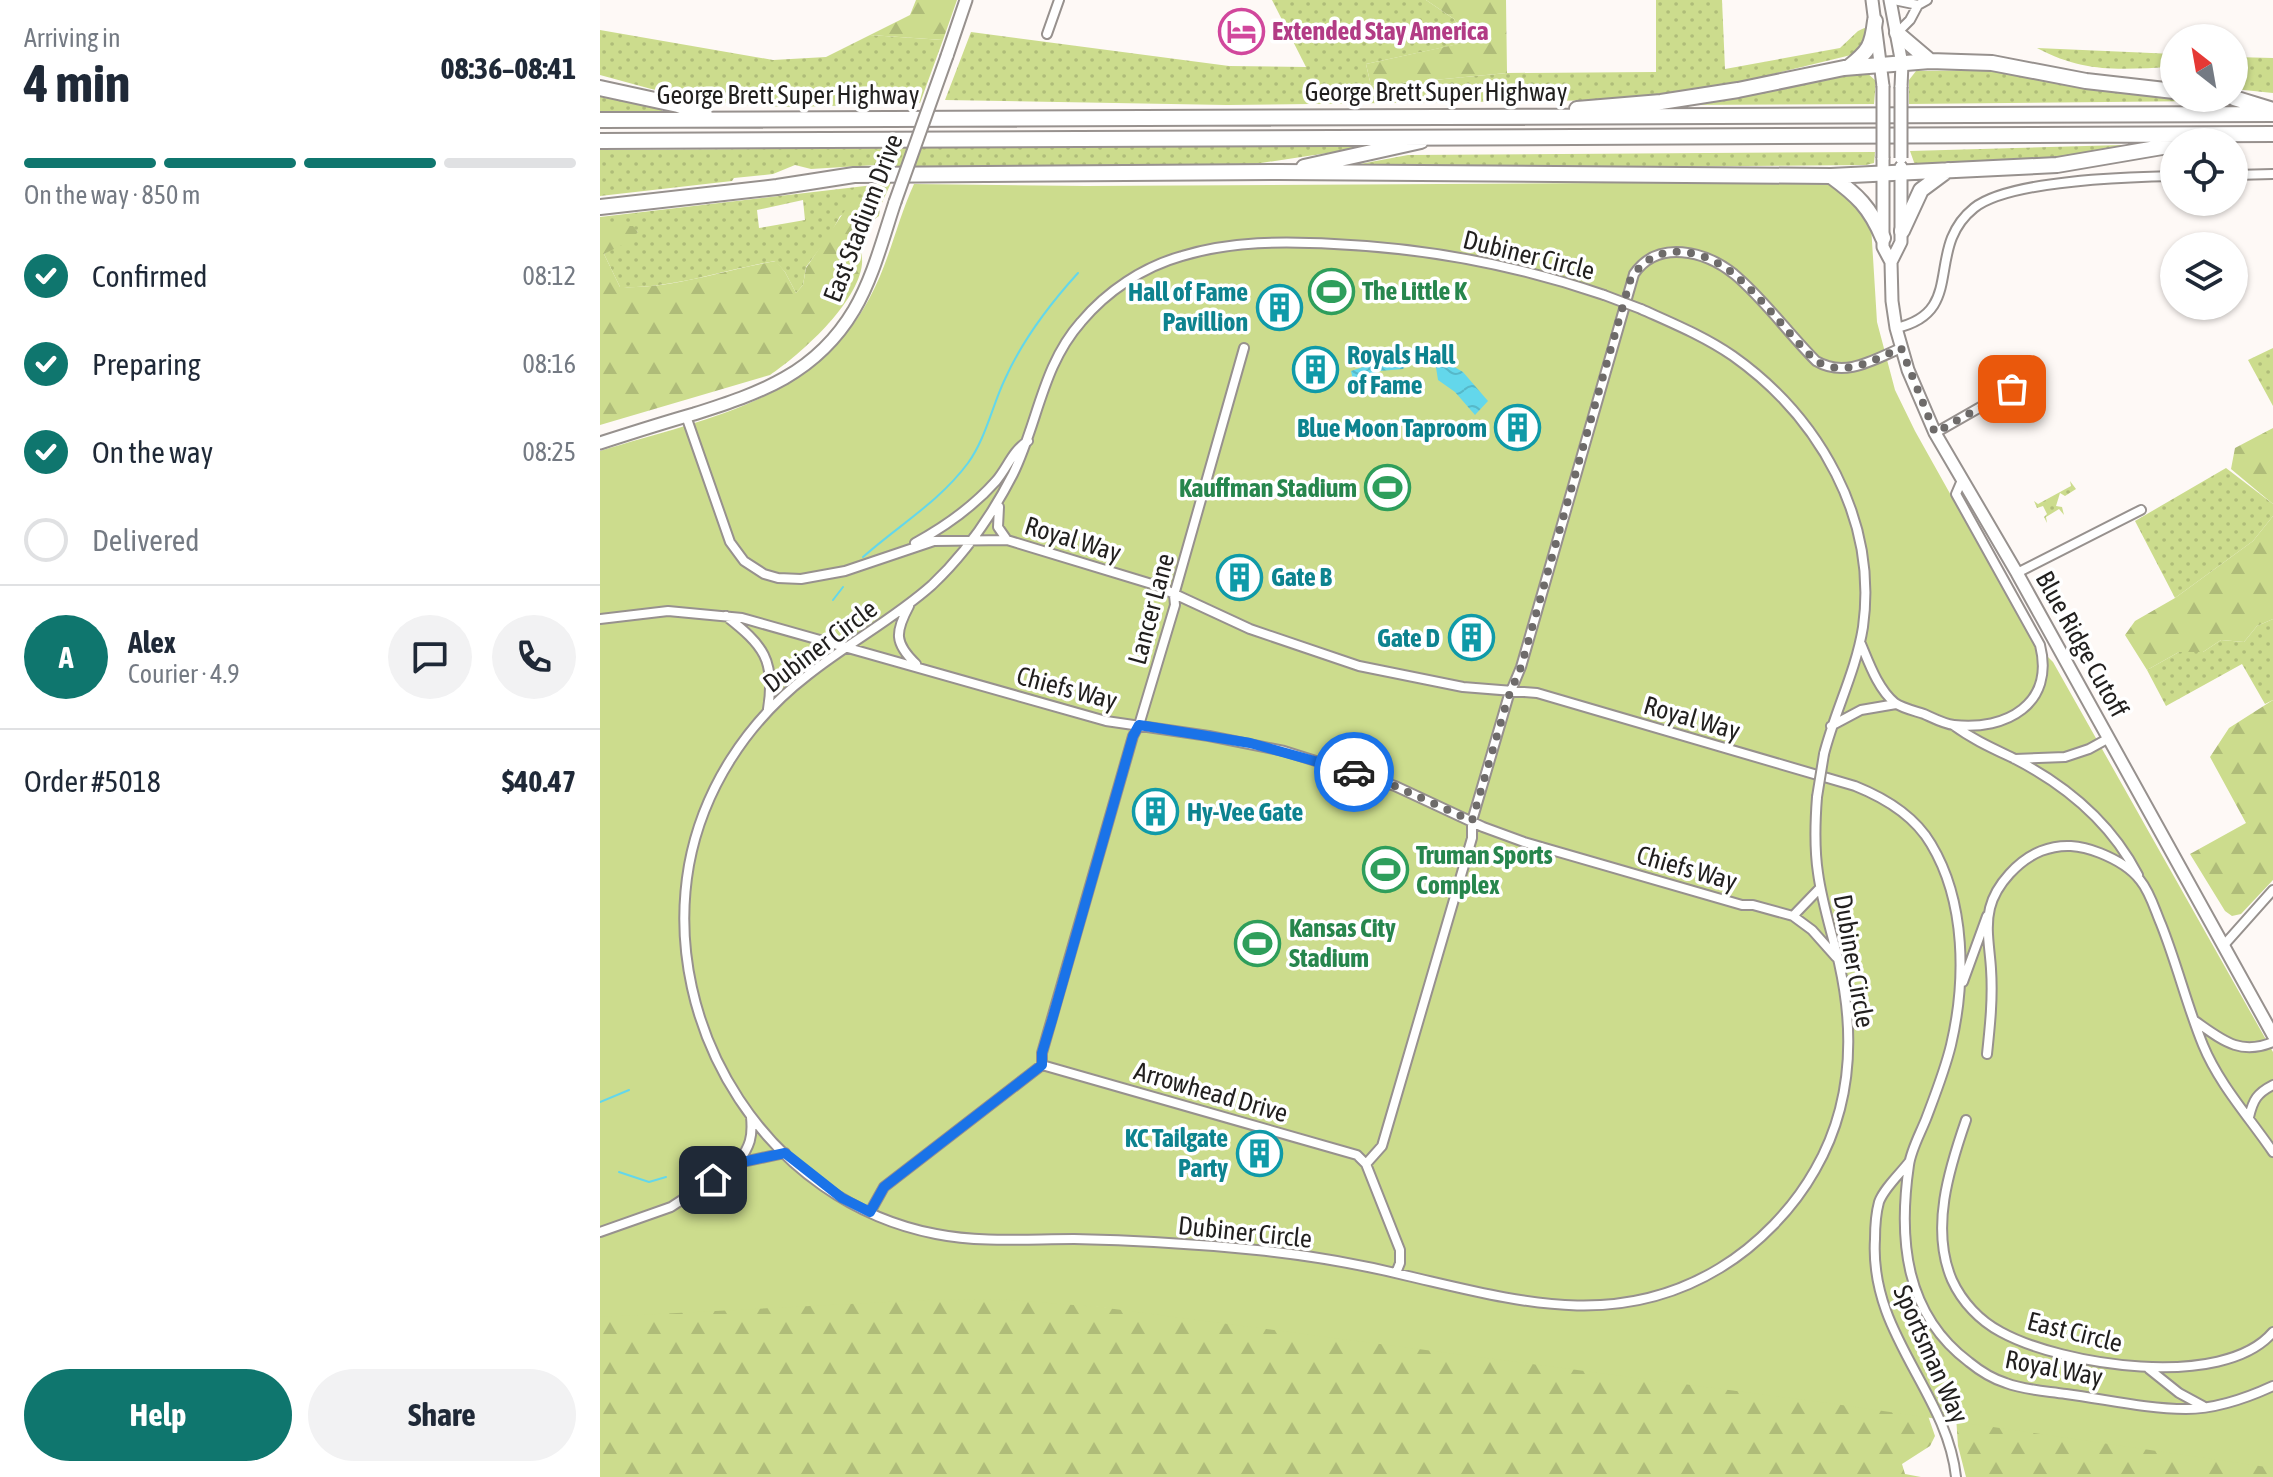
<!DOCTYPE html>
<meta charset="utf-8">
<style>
body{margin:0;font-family:"Asap Condensed",sans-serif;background:#f2f2f3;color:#1f2937;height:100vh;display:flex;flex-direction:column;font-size:30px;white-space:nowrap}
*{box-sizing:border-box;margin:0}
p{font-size:26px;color:#747a83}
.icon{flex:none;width:44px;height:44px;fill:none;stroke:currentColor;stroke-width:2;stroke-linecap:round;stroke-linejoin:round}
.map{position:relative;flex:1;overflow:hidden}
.panel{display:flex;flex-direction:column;background:#fff;width:600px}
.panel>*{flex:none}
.needle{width:52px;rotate:329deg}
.tools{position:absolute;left:1560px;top:24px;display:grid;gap:16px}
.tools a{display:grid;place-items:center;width:88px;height:88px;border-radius:50%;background:#fff;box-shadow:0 2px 6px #0004;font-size:40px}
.pin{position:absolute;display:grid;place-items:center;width:68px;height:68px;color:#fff;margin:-34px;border-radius:16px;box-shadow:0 4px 12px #0006}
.courier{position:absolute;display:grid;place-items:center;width:80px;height:80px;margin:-40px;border:6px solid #1a73e8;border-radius:50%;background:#fff;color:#222;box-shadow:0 2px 10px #0007}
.summary em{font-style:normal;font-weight:700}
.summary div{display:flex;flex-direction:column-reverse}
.summary{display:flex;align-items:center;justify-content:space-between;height:136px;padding:0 24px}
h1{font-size:52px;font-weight:700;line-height:60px}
.bar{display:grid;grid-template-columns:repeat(4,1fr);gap:12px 8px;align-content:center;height:96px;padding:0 24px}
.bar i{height:10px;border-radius:6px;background:#e0e1e3}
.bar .current{background:#0f766e}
.bar p{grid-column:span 4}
.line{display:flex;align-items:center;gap:20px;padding:0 24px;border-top:2px solid #e0e1e3}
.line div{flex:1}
.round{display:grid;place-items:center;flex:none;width:84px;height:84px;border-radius:42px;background:#f2f2f3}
ol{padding:0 24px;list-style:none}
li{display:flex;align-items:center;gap:24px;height:88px}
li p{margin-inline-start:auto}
li .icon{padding:8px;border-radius:50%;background:#0f766e;color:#fff;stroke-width:4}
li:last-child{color:#747a83}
li i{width:44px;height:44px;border:4px solid #e0e1e3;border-radius:50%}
.primary-button{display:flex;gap:16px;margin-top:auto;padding:16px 24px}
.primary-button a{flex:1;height:92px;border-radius:48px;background:#0f766e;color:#fff;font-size:32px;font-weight:700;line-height:92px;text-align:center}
.primary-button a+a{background:#f2f2f3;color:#1f2937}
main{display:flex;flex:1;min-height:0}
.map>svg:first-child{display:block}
.grass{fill:url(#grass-dots);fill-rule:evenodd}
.forest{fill:url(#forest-firs)}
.pitch{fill:#ccdc8d}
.water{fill:url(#water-waves)}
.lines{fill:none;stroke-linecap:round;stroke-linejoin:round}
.stream{stroke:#63d7eb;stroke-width:2}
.minor-casing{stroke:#97918e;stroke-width:12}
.secondary-casing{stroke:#97918e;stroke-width:15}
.motorway-casing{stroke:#97918e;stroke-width:18}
.minor{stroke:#fff;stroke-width:8}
.secondary{stroke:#fff;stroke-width:11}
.motorway{stroke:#fff;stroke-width:14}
.minor-bridge-casing{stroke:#97918e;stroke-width:12;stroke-linecap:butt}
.secondary-bridge-casing{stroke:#97918e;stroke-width:15;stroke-linecap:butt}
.minor-bridge{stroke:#fff;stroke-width:8}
.secondary-bridge{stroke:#fff;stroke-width:11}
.done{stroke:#6e6b6a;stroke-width:8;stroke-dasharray:0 14.4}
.route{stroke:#1a73e8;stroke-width:10}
.labels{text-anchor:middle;stroke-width:7;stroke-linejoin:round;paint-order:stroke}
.hotel-label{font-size:26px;font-weight:bold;fill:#b23c85;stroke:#fff;text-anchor:start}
.street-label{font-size:26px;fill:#211f1e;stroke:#fff}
.leisure-label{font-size:26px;font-weight:bold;fill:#27864d;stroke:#fff;text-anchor:start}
.culture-label{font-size:26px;font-weight:bold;fill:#0d838f;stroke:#fff;text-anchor:end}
</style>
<main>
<section class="panel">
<div class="summary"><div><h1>4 min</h1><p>Arriving in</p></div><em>08:36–08:41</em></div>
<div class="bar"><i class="current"></i><i class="current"></i><i class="current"></i><i></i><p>On the way · 850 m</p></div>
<ol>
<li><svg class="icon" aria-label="check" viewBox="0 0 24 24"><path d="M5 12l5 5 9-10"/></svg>Confirmed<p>08:12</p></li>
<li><svg class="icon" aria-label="check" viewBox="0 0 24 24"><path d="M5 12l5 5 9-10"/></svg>Preparing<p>08:16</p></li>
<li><svg class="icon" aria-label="check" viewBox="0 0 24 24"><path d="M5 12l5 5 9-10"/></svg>On the way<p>08:25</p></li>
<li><i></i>Delivered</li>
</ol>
<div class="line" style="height:144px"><b class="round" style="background:#0f766e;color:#fff">A</b><div><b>Alex</b><p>Courier · 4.9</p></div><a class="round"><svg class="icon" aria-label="chat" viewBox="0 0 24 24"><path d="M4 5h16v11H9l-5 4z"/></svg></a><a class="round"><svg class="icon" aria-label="phone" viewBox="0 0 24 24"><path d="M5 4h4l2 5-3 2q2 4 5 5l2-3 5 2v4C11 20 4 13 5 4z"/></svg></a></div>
<div class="line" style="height:104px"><div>Order #5018</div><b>$40.47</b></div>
<div class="primary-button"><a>Help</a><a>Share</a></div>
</section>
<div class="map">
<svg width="1673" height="1477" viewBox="0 0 1673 1477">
<defs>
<pattern id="grass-dots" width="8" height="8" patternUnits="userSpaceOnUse" patternTransform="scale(2)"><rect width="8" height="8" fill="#ccdc8d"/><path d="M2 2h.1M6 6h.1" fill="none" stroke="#afbc79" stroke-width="1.8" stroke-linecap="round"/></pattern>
<pattern id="forest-firs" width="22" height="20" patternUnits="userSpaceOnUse" patternTransform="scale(2)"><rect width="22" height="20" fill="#ccdc8d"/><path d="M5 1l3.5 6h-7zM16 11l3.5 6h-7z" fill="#afbc79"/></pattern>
<pattern id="water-waves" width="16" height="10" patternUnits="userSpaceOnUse" patternTransform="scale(2)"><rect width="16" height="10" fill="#63d7eb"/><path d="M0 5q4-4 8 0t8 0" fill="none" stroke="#56b8c9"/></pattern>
</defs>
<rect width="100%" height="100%" fill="#fef9f6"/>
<path class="grass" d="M672 0H826L854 19 868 42 766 64 771 86 907 73 1056 72V0H1122L1125 69 1240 48 1258 31 1271 25 1262 46 1251 55 1083 96 1019 100 627 105 345 100 371 32 629 66 706 67Z
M0 30 173 60 226 57 270 35 343 40 320 103C258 104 195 110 133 104 88 100 44 87 0 75Z
M1437 48 1574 54V67C1520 69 1486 74 1437 48Z
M1634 57 1673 58V93L1634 89Z
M1400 70 1574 96V98H1595L1606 101 1309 104V80L1316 71Z
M1266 72 1276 81 1274 104 1081 105Z
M0 95 62 110V112L0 113Z
M767 145V147L648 165 319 167 276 165 211 169 195 165 173 174 134 178 132 181 0 196V150Z
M1521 145 1537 147 1467 160 1315 165 1310 151Z
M1275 152 1274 163 1266 165 733 169 808 155Z
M291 183 280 207 271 200 240 216 230 235 206 267 203 285 196 293 185 272 175 261C123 270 73 289 20 287L4 254 38 232 32 226H0V217ZM203 200 205 220 159 228 157 210Z
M1673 348V406L1648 360Z
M1626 468 1673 504V516L1653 541 1575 598 1535 521Z
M1470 481 1476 489 1465 496 1460 493 1456 506 1462 507 1464 515 1459 509 1446 517 1447 523 1444 517 1447 514 1443 506 1437 508 1434 501 1438 504 1471 486Z
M1673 619V700L1665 704 1642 664 1566 706 1547 670 1579 652H1603L1621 640 1644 642 1657 626Z"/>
<path class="forest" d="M316 0H357L343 40 270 35 310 15Z
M826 0H906L907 73 771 86 766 64 867 42 854 19Z
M252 200H271L280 207 279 216 256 232C258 242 263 254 262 264 258 303 200 355 170 375L0 425V226H33L38 232 30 241 4 254 20 287C73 289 124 270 176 261L185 272 196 293 203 285 206 268Z
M1673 428V504L1631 469 1635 448Z
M1673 516V619L1657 626 1644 642 1621 640 1603 652H1579L1547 670 1525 635 1535 621 1575 598 1653 541Z
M1673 700V880L1641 914 1632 916 1625 911 1590 854 1646 823 1610 757 1629 728Z
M32 1248 1326 1410 1335 1436 1330 1446 1302 1464 1305 1474 1321 1477H0V1255Z
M1356 1416 1673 1419V1477H1366L1358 1446Z"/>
<path class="pitch" d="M1186 182 1236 185 1250 194 1271 225 1277 322 1295 390 1315 431 1433 642 1453 662 1673 1052V1468L1228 1403 499 1307 410 1300 346 1299 0 1317V451C103 419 214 402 269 299 289 263 297 221 314 184L486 186Z"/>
<path class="water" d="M795 349 819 351 803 369 780 371 753 380 751 371 775 363 795 360Z
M834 355 863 372 888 401 875 415 855 392 838 380Z"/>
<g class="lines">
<path class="stream" d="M263 557C299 525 339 502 368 463 386 438 392 406 405 379 423 339 448 306 478 273
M233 600 243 587
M0 1102 29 1090
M19 1172 49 1182 66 1177"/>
<defs>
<path id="minor" d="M1294 0 1318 5 1327 0
M1297 33 1310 20 1318 5
M447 34 459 0
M1634 175 1673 174
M1004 295C916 265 828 248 734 244 684 241 631 241 582 256 543 267 507 291 481 322 442 366 438 423 413 474 392 515 366 553 332 585 294 619 248 643 208 675 147 722 103 789 89 865 60 1029 169 1202 336 1234 381 1243 428 1239 474 1239 534 1240 597 1244 657 1250 707 1255 759 1264 808 1276 917 1301 1017 1331 1120 1268 1158 1245 1193 1209 1215 1170 1252 1106 1255 1034 1239 963 1232 933 1222 903 1218 873 1214 847 1215 823 1217 797
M1041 309C1072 323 1104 336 1133 356 1219 417 1278 519 1263 627 1256 671 1235 711 1224 754
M1296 328C1368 312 1323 249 1374 208 1409 180 1528 177 1574 176
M86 416 130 542 144 561 164 574 178 578 201 579 245 571 334 541 407 540 555 585 650 629 759 666 863 687 937 693 1255 786C1285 798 1314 815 1331 844 1366 902 1366 981 1351 1045 1345 1070 1335 1095 1326 1119 1320 1134 1311 1150 1309 1165 1298 1240 1305 1314 1369 1362 1380 1371 1393 1379 1406 1383 1424 1390 1446 1391 1466 1394 1505 1399 1546 1409 1586 1409 1616 1409 1647 1398 1673 1386
M1335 433 1412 389
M399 507 398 527 407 540
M315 543C346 526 373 507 396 481 408 467 412 451 428 441
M1417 573 1541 510
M309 606C295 632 294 643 316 664
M126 616C163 645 176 660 168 709
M0 619 68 611 142 618 506 721 609 736 684 751 795 786 883 827 924 842 1142 905H1153L1193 916 1220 888
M1261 644C1269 663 1278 689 1295 703 1302 708 1315 711 1324 714 1333 718 1344 724 1354 725 1406 731 1455 704 1440 645L1356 494 1362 480
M1353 725C1372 739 1392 748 1413 758 1466 785 1510 821 1538 875
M1231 726 1261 710 1296 704
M1415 759 1465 757 1489 749 1509 738
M1193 916 1212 930 1236 957
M1624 945 1673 890
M1363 982 1387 916
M1595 1021C1622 1040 1640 1056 1673 1042
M1387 1054C1390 1026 1393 998 1391 969 1390 950 1385 928 1390 908 1396 884 1419 860 1441 851 1462 843 1480 845 1500 853 1515 859 1530 867 1540 880 1550 892 1555 910 1561 924 1577 964 1587 1006 1603 1045 1619 1084 1649 1117 1673 1152
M442 1065V1053L533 736 539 725 575 605 574 595 644 348
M442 1065 757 1155 766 1164
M1649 1117C1653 1100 1657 1093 1673 1085
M1366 1120C1349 1169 1330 1229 1352 1280 1362 1302 1380 1321 1401 1332 1461 1365 1623 1391 1673 1332
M1309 1162C1300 1174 1284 1188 1279 1202 1276 1213 1275 1227 1275 1239 1269 1334 1347 1392 1356 1477
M138 1163C150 1146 153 1137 151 1117
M270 1212 284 1187 442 1065
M0 1232 71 1207 138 1163 185 1153
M796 1273 800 1263V1250L766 1164 782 1146 872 838V821L908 698 921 667 1034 274C1058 239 1105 251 1134 274 1164 299 1188 333 1216 361 1245 378 1273 360 1301 348
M1549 1369 1579 1393 1603 1406"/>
<path id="secondary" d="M1272 0 1283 86
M1290 0 1302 64 1301 87
M347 56 366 0
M1283 158V247L1291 262 1292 301 1296 328 1308 370 1335 433 1417 573 1673 1035
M1291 262 1301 242V167
M0 443C31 433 62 423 94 414 160 393 216 374 254 310 273 278 283 238 295 202"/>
<path id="motorway" d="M1297 33 1330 61
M1249 67C1269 51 1272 46 1275 21
M0 88 78 105 105 115
M1634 98 1673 110
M977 109 1061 102 1138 90 1244 68 1330 61 1392 63 1486 81 1574 91
M0 120 1673 114
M0 141 1673 134
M704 167 821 141
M1231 176C1257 195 1270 207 1283 238
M0 207 177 187 254 175 679 172 1231 176 1457 165 1574 145
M1302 231 1321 190 1348 170"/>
</defs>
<use href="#minor" class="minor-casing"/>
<use href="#secondary" class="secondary-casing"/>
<use href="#motorway" class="motorway-casing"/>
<use href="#minor" class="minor"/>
<use href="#secondary" class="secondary"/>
<use href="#motorway" class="motorway"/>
<defs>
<path id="minor-bridge" d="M1004 295 1041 309
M1217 797 1224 754"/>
<path id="secondary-bridge" d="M1283 86V158
M1301 87V158
M295 202 347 56"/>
</defs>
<use href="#minor-bridge" class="minor-bridge-casing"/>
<use href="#secondary-bridge" class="secondary-bridge-casing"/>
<use href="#minor-bridge" class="minor-bridge"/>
<use href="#secondary-bridge" class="secondary-bridge"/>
</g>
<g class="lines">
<path class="done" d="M754 772 795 786 872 821 908 698 921 667 1030 281C1053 238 1103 248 1135 275 1165 301 1188 334 1216 361 1245 378 1273 360 1301 348L1335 433 1412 389"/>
<path class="route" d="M113 1180 138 1163 185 1153 242 1198 270 1212 284 1187 442 1065V1053L452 1020 533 736 539 725 650 743 754 772"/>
</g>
<defs>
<symbol id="hotel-ring" viewBox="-11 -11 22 22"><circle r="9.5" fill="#fff" stroke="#d1479c" stroke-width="1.5"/><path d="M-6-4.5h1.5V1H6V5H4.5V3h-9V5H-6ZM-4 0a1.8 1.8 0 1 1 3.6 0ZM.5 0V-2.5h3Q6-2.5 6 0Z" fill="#d1479c"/></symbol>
<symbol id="stadium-ring" viewBox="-11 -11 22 22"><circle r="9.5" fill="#fff" stroke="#2e9e5b" stroke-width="1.5"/><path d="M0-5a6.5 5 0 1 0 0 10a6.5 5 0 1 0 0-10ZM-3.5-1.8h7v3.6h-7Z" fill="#2e9e5b"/></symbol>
<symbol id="building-ring" viewBox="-11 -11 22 22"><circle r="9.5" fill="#fff" stroke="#0f9aa8" stroke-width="1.5"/><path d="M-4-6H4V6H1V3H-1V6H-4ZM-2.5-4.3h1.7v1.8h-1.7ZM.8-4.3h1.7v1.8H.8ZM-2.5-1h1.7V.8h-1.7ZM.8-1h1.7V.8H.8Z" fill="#0f9aa8"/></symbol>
</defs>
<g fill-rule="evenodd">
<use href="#hotel-ring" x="616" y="6" width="51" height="51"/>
<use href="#stadium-ring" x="706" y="266" width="51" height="51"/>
<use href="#building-ring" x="654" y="282" width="51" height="51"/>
<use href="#building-ring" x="690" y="344" width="51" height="51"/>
<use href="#building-ring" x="892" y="402" width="51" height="51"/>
<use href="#stadium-ring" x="762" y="462" width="51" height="51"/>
<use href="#building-ring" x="614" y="552" width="51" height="51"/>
<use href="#building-ring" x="846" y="612" width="51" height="51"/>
<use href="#building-ring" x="530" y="786" width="51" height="51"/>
<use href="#stadium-ring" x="760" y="844" width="51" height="51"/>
<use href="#stadium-ring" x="632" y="918" width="51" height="51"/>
<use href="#building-ring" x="634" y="1128" width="51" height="51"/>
</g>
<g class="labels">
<g class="hotel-label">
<text x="672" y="40">Extended Stay America</text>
</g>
<g class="street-label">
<text x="836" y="101">George Brett Super Highway</text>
<text x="188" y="104">George Brett Super Highway</text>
<text transform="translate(263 218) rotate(-69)" y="9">East Stadium Drive</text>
<text transform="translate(929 255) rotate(14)" y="9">Dubiner Circle</text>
<text transform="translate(473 539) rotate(17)" y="9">Royal Way</text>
<text transform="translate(551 609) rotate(-75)" y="9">Lancer Lane</text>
<text transform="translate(1482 644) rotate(61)" y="9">Blue Ridge Cutoff</text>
<text transform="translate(220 646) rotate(-37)" y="9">Dubiner Circle</text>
<text transform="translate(467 688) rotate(15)" y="9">Chiefs Way</text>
<text transform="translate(1092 718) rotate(16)" y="9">Royal Way</text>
<text transform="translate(1087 868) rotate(16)" y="9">Chiefs Way</text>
<text transform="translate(1254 961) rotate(80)" y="9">Dubiner Circle</text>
<text transform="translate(611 1092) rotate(16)" y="9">Arrowhead Drive</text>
<text transform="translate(645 1232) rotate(6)" y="9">Dubiner Circle</text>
<text transform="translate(1475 1332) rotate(14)" y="9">East Circle</text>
<text transform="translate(1331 1354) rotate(66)" y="9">Sportsman Way</text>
<text transform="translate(1454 1368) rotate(11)" y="9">Royal Way</text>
</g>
<g class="leisure-label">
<text x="762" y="300">The Little K</text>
<text x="757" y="497" text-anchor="end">Kauffman Stadium</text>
<text x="816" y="864">Truman Sports<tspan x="816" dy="30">Complex</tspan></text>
<text x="689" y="937">Kansas City<tspan x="689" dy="30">Stadium</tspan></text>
</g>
<g class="culture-label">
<text x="648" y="301">Hall of Fame<tspan x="648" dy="30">Pavillion</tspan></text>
<text x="747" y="364" text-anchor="start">Royals Hall<tspan x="747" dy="30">of Fame</tspan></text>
<text x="887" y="437">Blue Moon Taproom</text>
<text x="671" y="586" text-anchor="start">Gate B</text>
<text x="840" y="647">Gate D</text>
<text x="587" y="821" text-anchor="start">Hy-Vee Gate</text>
<text x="628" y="1147">KC Tailgate<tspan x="628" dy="30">Party</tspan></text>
</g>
</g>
</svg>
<div class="tools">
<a><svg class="needle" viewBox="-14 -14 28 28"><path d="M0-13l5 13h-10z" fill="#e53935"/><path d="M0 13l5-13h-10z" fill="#747a83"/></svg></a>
<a><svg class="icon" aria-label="locate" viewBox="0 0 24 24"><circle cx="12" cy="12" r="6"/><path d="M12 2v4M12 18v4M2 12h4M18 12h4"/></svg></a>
<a><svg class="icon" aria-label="layers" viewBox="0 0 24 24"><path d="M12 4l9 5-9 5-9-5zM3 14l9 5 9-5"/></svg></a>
</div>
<div class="pin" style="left:1412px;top:389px;background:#ea580c"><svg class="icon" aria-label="bag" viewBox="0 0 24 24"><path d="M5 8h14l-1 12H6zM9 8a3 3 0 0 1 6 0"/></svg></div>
<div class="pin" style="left:113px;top:1180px;background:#1f2937"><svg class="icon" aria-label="home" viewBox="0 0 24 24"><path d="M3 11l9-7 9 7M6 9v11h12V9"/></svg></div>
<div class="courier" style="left:754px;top:772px"><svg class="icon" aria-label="car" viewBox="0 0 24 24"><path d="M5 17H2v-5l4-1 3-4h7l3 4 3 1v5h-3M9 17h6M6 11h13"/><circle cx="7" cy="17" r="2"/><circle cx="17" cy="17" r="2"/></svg></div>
</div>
</main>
